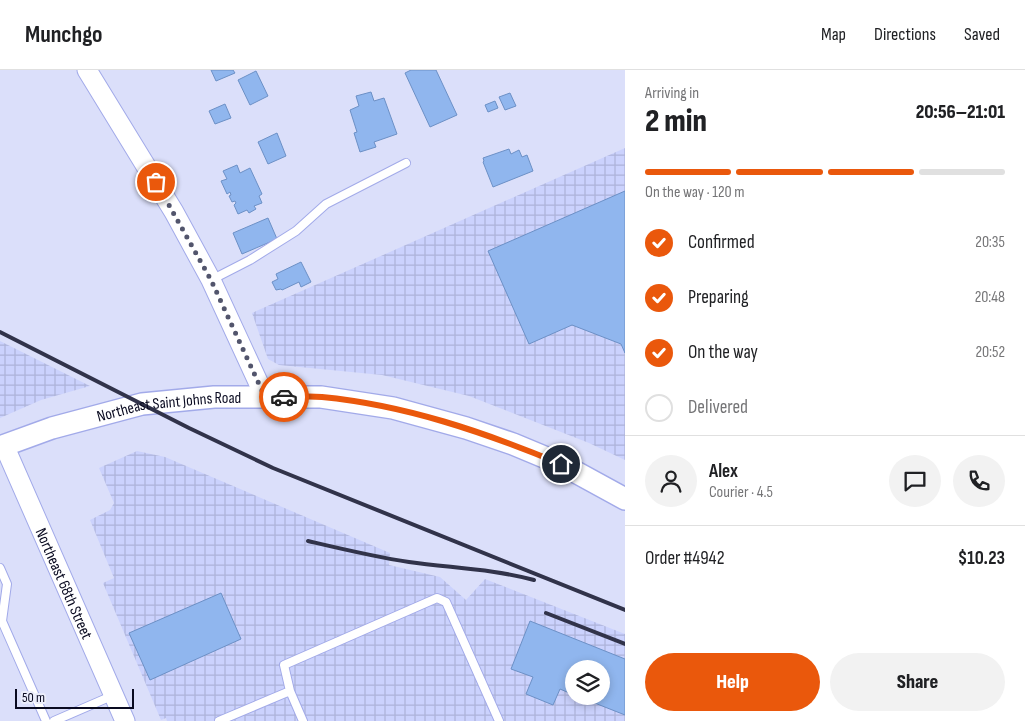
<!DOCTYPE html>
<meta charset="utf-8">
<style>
body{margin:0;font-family:"Sofia Sans Condensed",sans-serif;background:#f2f2f2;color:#202124;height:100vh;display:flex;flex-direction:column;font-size:19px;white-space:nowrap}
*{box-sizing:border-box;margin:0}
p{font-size:16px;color:#757577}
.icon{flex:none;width:28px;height:28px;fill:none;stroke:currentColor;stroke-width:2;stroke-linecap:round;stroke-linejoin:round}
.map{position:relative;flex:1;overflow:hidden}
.side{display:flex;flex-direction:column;background:#fff;width:400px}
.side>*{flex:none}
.tools{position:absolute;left:565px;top:590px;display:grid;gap:10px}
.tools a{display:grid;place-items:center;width:45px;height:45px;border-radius:50%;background:#fff;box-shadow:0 2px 8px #0003;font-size:25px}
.scale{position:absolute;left:15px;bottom:12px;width:119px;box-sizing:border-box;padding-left:5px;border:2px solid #090a20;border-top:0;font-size:14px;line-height:18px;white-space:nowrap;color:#090a20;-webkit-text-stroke:4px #ebedfb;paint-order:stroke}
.pin{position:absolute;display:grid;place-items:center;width:42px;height:42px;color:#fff;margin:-21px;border:2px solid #fff;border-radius:50%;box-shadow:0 1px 5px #0007}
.courier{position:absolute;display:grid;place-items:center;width:50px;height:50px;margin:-25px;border:4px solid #ea580c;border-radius:50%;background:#fff;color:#222;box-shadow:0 1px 6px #0007}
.summary em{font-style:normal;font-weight:800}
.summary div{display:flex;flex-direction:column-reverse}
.summary{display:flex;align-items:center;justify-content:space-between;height:85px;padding:0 20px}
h1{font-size:32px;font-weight:800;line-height:38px}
.bar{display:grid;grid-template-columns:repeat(4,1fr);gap:8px 5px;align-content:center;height:60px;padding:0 20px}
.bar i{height:6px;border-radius:4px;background:#e0e0e0}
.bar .selected{background:#ea580c}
.bar p{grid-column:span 4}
.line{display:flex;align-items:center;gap:12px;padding:0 20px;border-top:1px solid #e0e0e0}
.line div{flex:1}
.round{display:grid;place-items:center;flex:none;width:52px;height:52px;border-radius:26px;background:#f2f2f2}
ol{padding:0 20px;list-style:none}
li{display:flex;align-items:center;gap:15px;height:55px}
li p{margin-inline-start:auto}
li .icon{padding:5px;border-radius:50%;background:#ea580c;color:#fff;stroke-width:4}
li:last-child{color:#757577}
li i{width:28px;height:28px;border:2px solid #e0e0e0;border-radius:50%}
.primary-button{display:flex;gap:10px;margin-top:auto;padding:10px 20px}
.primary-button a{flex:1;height:58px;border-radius:30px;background:#ea580c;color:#fff;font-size:20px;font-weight:800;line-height:58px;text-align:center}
.primary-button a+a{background:#f2f2f2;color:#202124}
header{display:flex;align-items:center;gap:30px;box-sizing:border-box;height:70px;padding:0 25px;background:#fff;border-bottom:1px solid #e0e0e0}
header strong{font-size:24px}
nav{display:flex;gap:28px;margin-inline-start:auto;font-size:18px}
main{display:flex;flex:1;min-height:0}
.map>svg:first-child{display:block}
.industrial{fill:url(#industrial-grid);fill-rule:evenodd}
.building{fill:#90b6ee;stroke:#6c90c6}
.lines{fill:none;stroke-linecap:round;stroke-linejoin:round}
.service-casing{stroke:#a2aae9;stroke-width:10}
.tertiary-casing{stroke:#a2aae9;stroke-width:21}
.secondary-casing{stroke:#a2aae9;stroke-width:24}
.service{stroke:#fff;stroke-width:8}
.tertiary{stroke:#fff;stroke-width:19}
.secondary{stroke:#fff;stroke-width:21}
.rail{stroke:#31334a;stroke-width:4}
.done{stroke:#52556c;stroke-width:5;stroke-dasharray:0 9}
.route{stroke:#ea580c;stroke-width:6}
.labels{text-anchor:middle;stroke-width:4.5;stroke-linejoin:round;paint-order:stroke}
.street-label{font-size:16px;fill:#090a20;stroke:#ebedfb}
</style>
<header>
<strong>Munchgo</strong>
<nav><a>Map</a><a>Directions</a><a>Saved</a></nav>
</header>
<main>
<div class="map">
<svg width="625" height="651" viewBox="0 0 625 651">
<defs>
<pattern id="industrial-grid" width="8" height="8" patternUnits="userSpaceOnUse" patternTransform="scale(1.25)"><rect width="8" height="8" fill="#cbd2fd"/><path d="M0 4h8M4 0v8" fill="none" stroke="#adb3d9"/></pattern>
</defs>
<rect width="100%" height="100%" fill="#dbdffa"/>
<path class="industrial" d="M625 78V390L589 373 469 326 382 305 279 295 268 289 252 243Z
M0 271 90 316 41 330 0 348Z
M137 381 165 387 390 483 389 495 440 507 466 530 485 509 625 564V651H167L166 648 161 650 103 513 114 508 90 450 110 440 114 433 99 398ZM574 599H601V626H574Z"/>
<path class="building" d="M211 0H233L235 3 216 11Z
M411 0H436L457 45 430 57 405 3Z
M256 1 268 26 250 35 238 10Z
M371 22 374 31 384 28 397 64 374 72 376 77 360 82 354 63 357 62 350 40 359 36 356 26Z
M510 23 516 36 505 40 499 27Z
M495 31 498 38 488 42 485 35Z
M225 34 231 48 215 54 209 41Z
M277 63 286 86 268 94 258 72Z
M509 79 511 84 519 80 522 87 527 85 533 101 493 117 483 92 484 91 483 88Z
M237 95 240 103 250 98 262 124 259 126 262 133 254 136 256 139 249 143 247 140 238 144 234 135 236 133 235 131 232 132 229 126 231 125 230 122 227 124 221 111 227 109 223 101Z
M625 121V283L621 274 572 255 529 274 488 181Z
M268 148 277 169 242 184 233 163Z
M301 192 311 212 301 217 299 212 282 220 281 219 276 220 272 212 278 209 276 204Z
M221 523 241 569 150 610 129 563Z
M530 551 625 589V645L577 626H601V599H574V625L560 619 553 635 526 624 533 607 511 599Z"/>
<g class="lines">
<defs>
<path id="service" d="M211 210 250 190 296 161 326 134 406 93
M0 498 7 514 2 551 46 651
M290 621 303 651
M54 651 114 625
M219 651 290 621 284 595 437 528 446 532 499 651"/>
<g id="tertiary">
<path d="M87 0 174 142 211 210 265 327"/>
<path id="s1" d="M4 375 125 651"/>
</g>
<g id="secondary">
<path id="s2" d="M0 377 52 358 142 334 214 327H321L393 338 466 358 513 374 561 394 625 429"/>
</g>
</defs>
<use href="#service" class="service-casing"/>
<use href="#tertiary" class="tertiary-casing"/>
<use href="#secondary" class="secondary-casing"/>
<use href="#service" class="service"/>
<use href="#tertiary" class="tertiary"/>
<use href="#secondary" class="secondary"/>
<path class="rail" d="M0 262 189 358 273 398 625 540
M308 471C342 479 375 487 409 492 451 498 493 499 534 510
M546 543 625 574"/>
</g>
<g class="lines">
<path class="done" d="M156 112 211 210 265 327H284"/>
<path class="route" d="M284 327C296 327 309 326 322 327 405 335 484 362 561 394"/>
</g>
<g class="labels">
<g class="street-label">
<text dy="6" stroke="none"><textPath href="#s2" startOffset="175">Northeast Saint Johns Road</textPath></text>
<text dy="6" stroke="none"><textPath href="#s1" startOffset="151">Northeast 68th Street</textPath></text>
</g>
</g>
</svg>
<div class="tools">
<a><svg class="icon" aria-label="layers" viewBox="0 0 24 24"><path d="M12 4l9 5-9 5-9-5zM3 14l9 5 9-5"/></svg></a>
</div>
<div class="scale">50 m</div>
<div class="pin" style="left:156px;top:112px;background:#ea580c"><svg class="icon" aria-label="bag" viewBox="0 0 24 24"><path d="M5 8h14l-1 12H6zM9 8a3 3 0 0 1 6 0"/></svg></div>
<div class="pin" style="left:561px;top:394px;background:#1f2937"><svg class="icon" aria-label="home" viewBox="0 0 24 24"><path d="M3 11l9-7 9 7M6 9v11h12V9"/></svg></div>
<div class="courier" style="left:284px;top:327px"><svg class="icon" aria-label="car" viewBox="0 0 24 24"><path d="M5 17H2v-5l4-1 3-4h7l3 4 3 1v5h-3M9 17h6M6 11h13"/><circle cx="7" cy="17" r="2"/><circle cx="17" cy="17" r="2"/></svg></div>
</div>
<section class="side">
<div class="summary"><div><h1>2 min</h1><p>Arriving in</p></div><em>20:56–21:01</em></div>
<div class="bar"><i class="selected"></i><i class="selected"></i><i class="selected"></i><i></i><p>On the way · 120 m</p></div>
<ol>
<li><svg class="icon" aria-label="check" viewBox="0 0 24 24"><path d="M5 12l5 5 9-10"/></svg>Confirmed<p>20:35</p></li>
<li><svg class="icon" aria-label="check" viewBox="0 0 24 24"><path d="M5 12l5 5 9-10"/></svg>Preparing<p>20:48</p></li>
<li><svg class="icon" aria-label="check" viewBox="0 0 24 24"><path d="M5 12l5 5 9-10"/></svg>On the way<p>20:52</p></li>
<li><i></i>Delivered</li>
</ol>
<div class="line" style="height:90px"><a class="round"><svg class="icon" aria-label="person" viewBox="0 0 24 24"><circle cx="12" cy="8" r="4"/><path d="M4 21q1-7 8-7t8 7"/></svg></a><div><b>Alex</b><p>Courier · 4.5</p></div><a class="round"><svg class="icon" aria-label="chat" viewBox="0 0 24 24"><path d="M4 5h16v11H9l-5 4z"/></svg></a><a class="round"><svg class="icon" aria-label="phone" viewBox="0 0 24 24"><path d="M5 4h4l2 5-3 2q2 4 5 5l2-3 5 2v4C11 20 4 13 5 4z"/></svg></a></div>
<div class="line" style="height:65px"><div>Order #4942</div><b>$10.23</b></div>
<div class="primary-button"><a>Help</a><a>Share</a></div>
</section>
</main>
